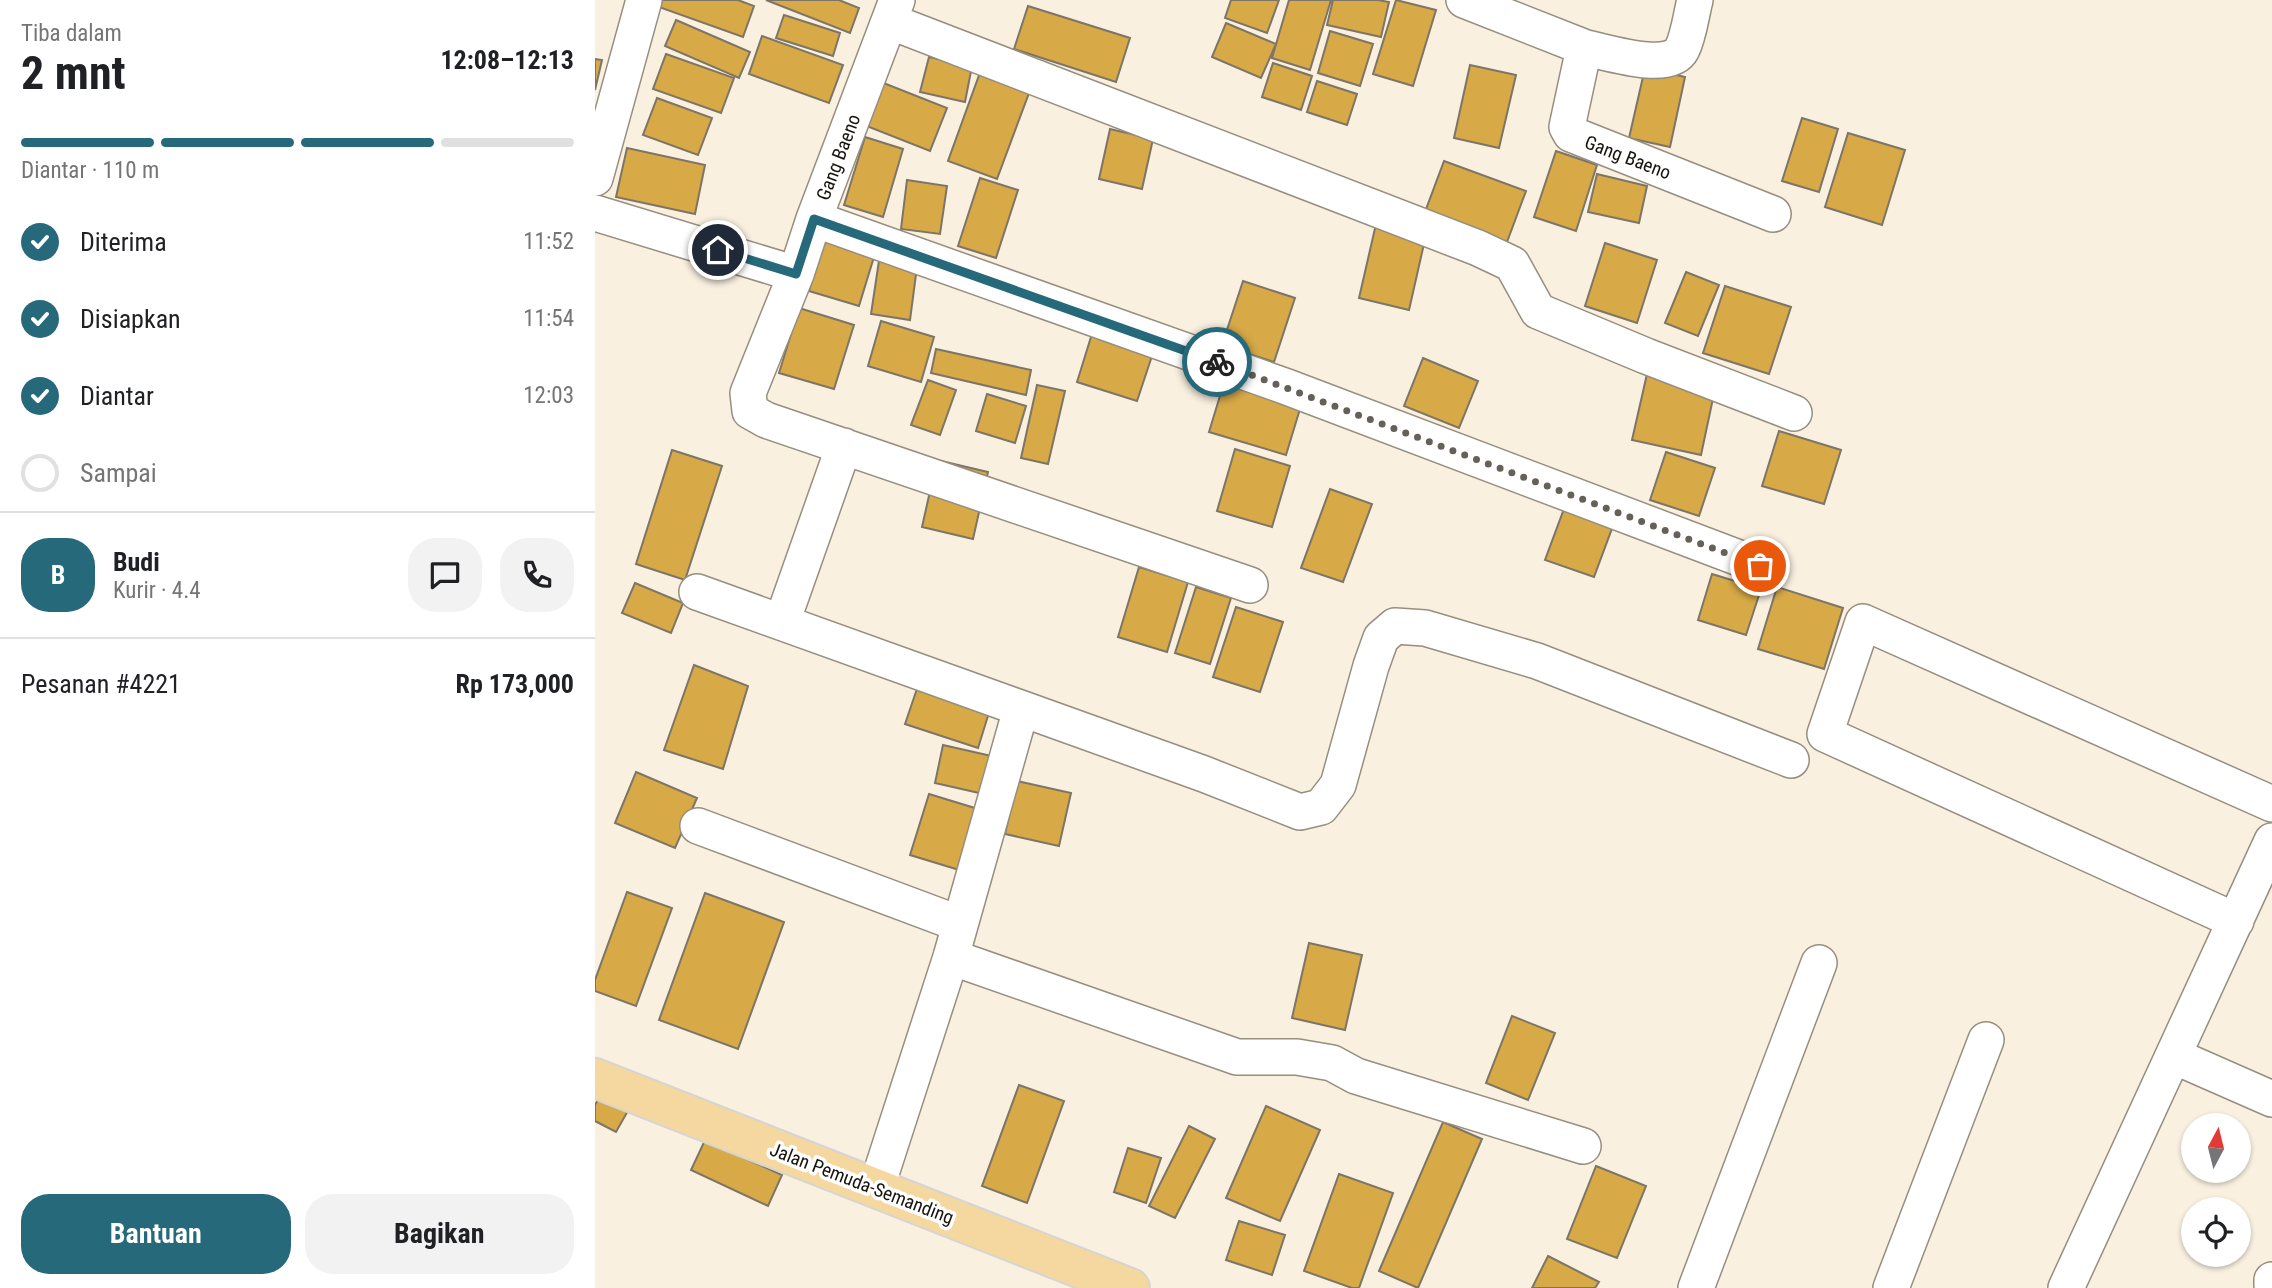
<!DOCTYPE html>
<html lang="id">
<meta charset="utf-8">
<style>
body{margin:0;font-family:"Roboto Condensed",sans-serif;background:#f2f2f2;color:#202124;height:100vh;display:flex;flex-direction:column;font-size:26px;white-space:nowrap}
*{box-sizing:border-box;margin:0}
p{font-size:23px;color:#757577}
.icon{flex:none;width:38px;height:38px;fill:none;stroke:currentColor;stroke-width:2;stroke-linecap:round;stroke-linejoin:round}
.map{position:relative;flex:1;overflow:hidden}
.sheet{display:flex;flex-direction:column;background:#fff;width:595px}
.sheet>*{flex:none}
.needle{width:46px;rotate:7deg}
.fabs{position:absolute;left:1586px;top:1113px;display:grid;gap:14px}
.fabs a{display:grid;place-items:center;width:70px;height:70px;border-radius:50%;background:#fff;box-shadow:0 2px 5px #0004;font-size:35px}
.pin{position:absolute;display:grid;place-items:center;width:60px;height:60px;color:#fff;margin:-30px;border:4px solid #fff;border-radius:50%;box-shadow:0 2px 7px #0007}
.courier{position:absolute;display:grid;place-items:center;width:70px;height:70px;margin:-35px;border:5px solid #25697a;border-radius:50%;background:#fff;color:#222;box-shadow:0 2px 9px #0007}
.summary em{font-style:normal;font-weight:700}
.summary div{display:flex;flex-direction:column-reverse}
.summary{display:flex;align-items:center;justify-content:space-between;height:119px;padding:0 21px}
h1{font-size:46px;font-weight:700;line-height:52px}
.bar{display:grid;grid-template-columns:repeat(4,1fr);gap:10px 7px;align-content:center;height:84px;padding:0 21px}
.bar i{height:9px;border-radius:5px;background:#e0e0e0}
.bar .selected{background:#25697a}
.bar p{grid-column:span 4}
.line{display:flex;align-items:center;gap:18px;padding:0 21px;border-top:2px solid #e0e0e0}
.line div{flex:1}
.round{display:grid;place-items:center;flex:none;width:74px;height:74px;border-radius:28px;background:#f2f2f2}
ol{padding:0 21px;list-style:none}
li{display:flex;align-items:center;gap:21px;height:77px}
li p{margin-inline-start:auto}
li .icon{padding:7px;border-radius:50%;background:#25697a;color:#fff;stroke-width:4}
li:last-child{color:#757577}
li i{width:38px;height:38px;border:4px solid #e0e0e0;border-radius:50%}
.button{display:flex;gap:14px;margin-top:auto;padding:14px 21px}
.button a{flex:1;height:80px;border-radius:28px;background:#25697a;color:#fff;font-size:28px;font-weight:700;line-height:80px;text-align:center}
.button a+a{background:#f2f2f2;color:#202124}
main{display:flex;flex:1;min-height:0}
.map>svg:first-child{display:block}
.building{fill:#d7a947;stroke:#7d7566;stroke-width:2}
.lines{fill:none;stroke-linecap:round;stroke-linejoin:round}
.minor-casing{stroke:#968e7f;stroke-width:38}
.major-casing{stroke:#d5d5d4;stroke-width:42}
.minor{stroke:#fff;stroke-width:35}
.major{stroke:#f4d8a0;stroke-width:38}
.done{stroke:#666158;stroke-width:7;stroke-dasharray:0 12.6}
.route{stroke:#25697a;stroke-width:9}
.labels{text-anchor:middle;stroke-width:7;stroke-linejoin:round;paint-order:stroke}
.street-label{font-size:19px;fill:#17140e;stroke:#fff}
</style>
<main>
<section class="sheet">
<div class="summary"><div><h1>2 mnt</h1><p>Tiba dalam</p></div><em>12:08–12:13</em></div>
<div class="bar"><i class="selected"></i><i class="selected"></i><i class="selected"></i><i></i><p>Diantar · 110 m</p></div>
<ol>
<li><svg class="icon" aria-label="check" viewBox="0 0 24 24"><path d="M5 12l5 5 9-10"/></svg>Diterima<p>11:52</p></li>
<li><svg class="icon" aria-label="check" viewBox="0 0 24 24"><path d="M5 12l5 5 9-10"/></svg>Disiapkan<p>11:54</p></li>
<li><svg class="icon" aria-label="check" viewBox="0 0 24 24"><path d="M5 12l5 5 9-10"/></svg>Diantar<p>12:03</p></li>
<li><i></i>Sampai</li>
</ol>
<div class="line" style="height:126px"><b class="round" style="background:#25697a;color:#fff">B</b><div><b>Budi</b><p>Kurir · 4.4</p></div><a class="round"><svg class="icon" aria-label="chat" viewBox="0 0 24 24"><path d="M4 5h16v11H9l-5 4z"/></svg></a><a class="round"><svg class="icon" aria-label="phone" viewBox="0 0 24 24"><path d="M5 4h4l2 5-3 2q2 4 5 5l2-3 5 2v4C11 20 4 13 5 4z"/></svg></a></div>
<div class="line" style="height:91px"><div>Pesanan #4221</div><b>Rp 173,000</b></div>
<div class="button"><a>Bantuan</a><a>Bagikan</a></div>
</section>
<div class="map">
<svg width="1677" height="1288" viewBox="0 0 1677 1288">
<rect width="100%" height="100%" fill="#f9f0e0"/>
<path class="building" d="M63 0H143L159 6 148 37 61 6Z
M171 0H244L264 8 255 33Z
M636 0H684L672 33 630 18Z
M694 0H736L715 70 677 58Z
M738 0H783L794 2 786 37 732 25Z
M801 0 841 10 818 86 778 74Z
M433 6 535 38 521 82 419 49Z
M189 15 245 33 238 56 181 38Z
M81 20 155 52 144 78 70 46Z
M631 23 681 44 666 78 617 57Z
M735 31 778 44 765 86 723 73Z
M167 36 248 65 234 103 154 74Z
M71 54 139 78 126 113 58 89Z
M334 57 377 66 370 102 325 92Z
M0 59 7 60 0 90Z
M678 63 717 76 706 110 667 97Z
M875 65 921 75 904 148 859 138Z
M387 67 437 85 402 179 353 161Z
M1050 68 1090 77 1075 147 1034 138Z
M722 81 762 94 752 125 712 112Z
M286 82 352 108 335 151 269 125Z
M62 98 117 118 103 155 48 135Z
M1207 118 1243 129 1224 192 1187 181Z
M515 129 558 139 547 189 504 179Z
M1253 133 1310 150 1287 225 1230 207Z
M270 137 308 149 288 217 249 205Z
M32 148 110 165 100 214 21 197Z
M961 151 1002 165 981 231 939 217Z
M849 161 931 191 912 242 830 212Z
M1002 174 1052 186 1044 223 993 212Z
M385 178 423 190 401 258 363 246Z
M312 180 352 186 345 234 306 229Z
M781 224 831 235 814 310 764 298Z
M232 231 282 247 264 306 214 291Z
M1010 243 1062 260 1042 323 990 306Z
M285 254 323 259 315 320 276 314Z
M1091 272 1124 285 1103 336 1070 323Z
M648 281 700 298 679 362 627 345Z
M1130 286 1196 307 1174 374 1108 353Z
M204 308 259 325 239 389 184 373Z
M286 321 339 337 326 382 273 366Z
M500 324 561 344 542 401 482 382Z
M341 349 436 370 431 395 336 373Z
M828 358 883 381 864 428 809 406Z
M1052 374 1120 389 1106 455 1037 440Z
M631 376 708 399 691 455 614 432Z
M333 380 361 390 345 435 316 425Z
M442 385 470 391 453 464 426 458Z
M392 394 431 406 420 443 381 431Z
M1184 431 1246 450 1229 504 1167 486Z
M640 449 695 466 677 527 622 511Z
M77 450 127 466 90 580 41 564Z
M1071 452 1120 468 1104 516 1055 500Z
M342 460 393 472 378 539 327 527Z
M735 489 777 504 748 582 706 568Z
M973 498 1022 515 999 577 950 560Z
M544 567 593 582 572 652 523 637Z
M1117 574 1166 589 1151 635 1103 620Z
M40 583 88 603 76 633 27 613Z
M601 587 636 598 615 664 580 653Z
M1182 587 1248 608 1229 669 1163 649Z
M641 607 688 622 665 692 618 677Z
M99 665 153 686 128 769 69 750Z
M325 680 397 703 383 748 310 724Z
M348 745 401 757 393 795 340 783Z
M41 772 102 798 80 848 20 823Z
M422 781 476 793 464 846 410 834Z
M334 794 393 812 374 873 315 855Z
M32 892 77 908 41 1006 0 991V980Z
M110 893 189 922 143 1049 64 1020Z
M714 943 767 955 750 1030 697 1018Z
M917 1016 960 1033 933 1100 891 1083Z
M424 1085 469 1101 432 1203 387 1186Z
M6 1094 34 1109 21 1132 0 1121V1105Z
M671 1106 725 1130 685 1221 631 1198Z
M848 1122 887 1139 823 1288 784 1271Z
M594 1126 620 1139 580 1218 554 1206Z
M110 1140 187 1175 173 1206 96 1170Z
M533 1148 566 1158 551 1203 519 1192Z
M1001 1166 1051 1186 1022 1258 972 1239Z
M744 1174 798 1193 764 1288H757L709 1271Z
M644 1221 690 1235 677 1275 631 1260Z
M953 1256 1004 1282 1000 1288H937Z"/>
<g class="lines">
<defs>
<path id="minor" d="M869 0 991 48 986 62 972 127 976 134 1178 214
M294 21 883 248 917 264 943 311 1051 356 1199 413
M991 48C1012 52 1075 73 1087 49 1094 35 1096 15 1100 0
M0 178 49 0
M0 213 201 274 219 219 302 0
M219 219 692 387 1165 566
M201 274 153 393 155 411 171 420 655 585
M102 592 609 774 705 812 726 807 743 785 776 666 786 638 800 626 830 628 942 661 1196 760
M187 622 249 446
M103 826 365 924
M1641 921 1230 734 1268 622 1677 804
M356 957 642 1057H702L737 1063 761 1076 988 1146
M1579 1056 1677 1099
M281 1189 356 957 426 709
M1677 1280V1285
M1101 1288 1224 963
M1296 1288 1391 1040
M1471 1288 1677 841"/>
<path id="major" d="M0 1078 535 1288"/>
</defs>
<use href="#minor" class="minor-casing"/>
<use href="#major" class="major-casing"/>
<use href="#minor" class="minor"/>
<use href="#major" class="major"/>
</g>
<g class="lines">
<path class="done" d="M622 362 1165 566"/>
<path class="route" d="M123 250 201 274 219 219 622 362"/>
</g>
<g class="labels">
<g class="street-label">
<text transform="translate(243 157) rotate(-69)" y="7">Gang Baeno</text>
<text transform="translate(1033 157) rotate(21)" y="7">Gang Baeno</text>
<text transform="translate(267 1183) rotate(21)" y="7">Jalan Pemuda-Semanding</text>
</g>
</g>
</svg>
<div class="fabs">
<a><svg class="needle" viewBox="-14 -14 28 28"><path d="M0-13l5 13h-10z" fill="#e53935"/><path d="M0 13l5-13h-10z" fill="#757577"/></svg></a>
<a><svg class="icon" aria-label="locate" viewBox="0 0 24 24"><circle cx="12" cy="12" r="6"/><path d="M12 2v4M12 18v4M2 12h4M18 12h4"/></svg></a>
</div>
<div class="pin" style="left:1165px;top:566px;background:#ea580c"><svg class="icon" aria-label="bag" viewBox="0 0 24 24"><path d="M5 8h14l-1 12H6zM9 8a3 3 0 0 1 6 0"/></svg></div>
<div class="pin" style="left:123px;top:250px;background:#1f2937"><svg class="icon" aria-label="home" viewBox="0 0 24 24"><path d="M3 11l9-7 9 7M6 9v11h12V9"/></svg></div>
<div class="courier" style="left:622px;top:362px"><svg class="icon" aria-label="bike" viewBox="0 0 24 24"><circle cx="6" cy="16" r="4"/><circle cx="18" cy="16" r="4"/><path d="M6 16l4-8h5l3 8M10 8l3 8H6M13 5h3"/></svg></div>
</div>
</main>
